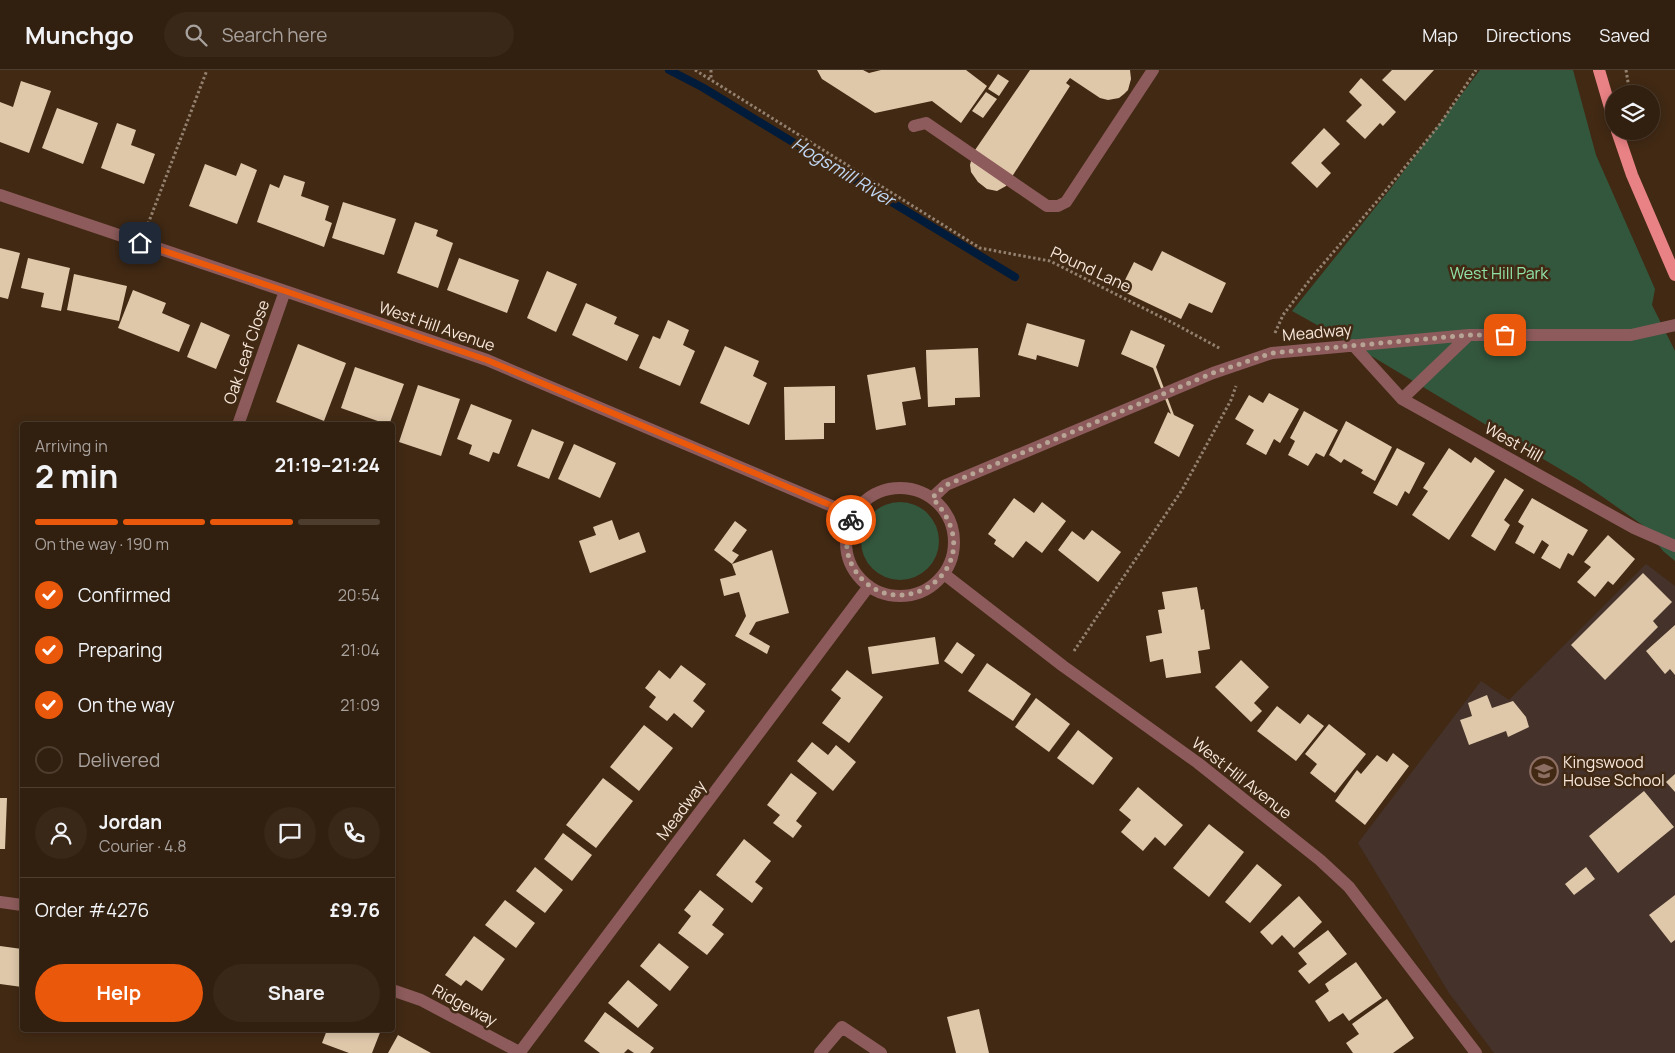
<!DOCTYPE html>
<meta charset="utf-8">
<style>
body{margin:0;font-family:Manrope,sans-serif;background:#392718;color:#f1f3f6;height:100vh;display:flex;flex-direction:column;font-size:19px;white-space:nowrap}
*{box-sizing:border-box;margin:0}
p{font-size:16px;color:#a8a29e}
.icon{flex:none;width:28px;height:28px;fill:none;stroke:currentColor;stroke-width:2;stroke-linecap:round;stroke-linejoin:round}
.map{position:relative;flex:1;overflow:hidden}
.sheet{position:absolute;left:20px;top:352px;width:375px;height:610px;display:flex;flex-direction:column;background:#311f0f;border-radius:5px;box-shadow:0 2px 12px #0003,0 0 0 1px #4c3d2f}
.sheet>*{flex:none}
.tools{position:absolute;left:1605px;top:15px;display:grid;gap:10px}
.tools a{display:grid;place-items:center;width:55px;height:55px;border-radius:50%;background:#311f0f;box-shadow:0 2px 12px #0003,0 0 0 1px #4c3d2f;font-size:25px}
.pin{position:absolute;display:grid;place-items:center;width:42px;height:42px;color:#fff;margin:-21px;border-radius:10px;box-shadow:0 2px 8px #0006}
.courier{position:absolute;display:grid;place-items:center;width:50px;height:50px;margin:-25px;border:4px solid #ea580c;border-radius:50%;background:#fff;color:#222;box-shadow:0 1px 6px #0007}
.headline em{font-style:normal;font-weight:700}
.headline div{display:flex;flex-direction:column-reverse}
.headline{display:flex;align-items:center;justify-content:space-between;height:85px;padding:0 15px}
h1{font-size:32px;font-weight:700;line-height:38px}
.bar{display:grid;grid-template-columns:repeat(4,1fr);gap:8px 5px;align-content:center;height:60px;padding:0 15px}
.bar i{height:6px;border-radius:4px;background:#4c3d2f}
.bar .selected{background:#ea580c}
.bar p{grid-column:span 4}
.line{display:flex;align-items:center;gap:12px;padding:0 15px;border-top:1px solid #4c3d2f}
.line div{flex:1}
.round{display:grid;place-items:center;flex:none;width:52px;height:52px;border-radius:26px;background:#392718}
ol{padding:0 15px;list-style:none}
li{display:flex;align-items:center;gap:15px;height:55px}
li p{margin-inline-start:auto}
li .icon{padding:5px;border-radius:50%;background:#ea580c;color:#fff;stroke-width:4}
li:last-child{color:#a8a29e}
li i{width:28px;height:28px;border:2px solid #4c3d2f;border-radius:50%}
.cta{display:flex;gap:10px;margin-top:auto;padding:10px 15px}
.cta a{flex:1;height:58px;border-radius:30px;background:#ea580c;color:#fff;font-size:20px;font-weight:700;line-height:58px;text-align:center}
.cta a+a{background:#392718;color:#f1f3f6}
header{display:flex;align-items:center;gap:30px;box-sizing:border-box;height:70px;padding:0 25px;background:#311f0f;border-bottom:1px solid #4c3d2f}
header strong{font-size:24px}
nav{display:flex;gap:28px;margin-inline-start:auto;font-size:18px}
.search{width:350px;height:45px;background:#392718;display:flex;align-items:center;gap:12px;box-sizing:border-box;padding:0 18px;border-radius:28px;color:#a8a29e;font-size:19px}
.map>svg:first-child{display:block}
.education{fill:#45322b}
.green{fill:#33573d}
.lines{fill:none;stroke-linecap:round;stroke-linejoin:round}
.stream{stroke:#011b3b;stroke-width:8}
.building{fill:#dfc8aa}
.path{stroke:#94806f;stroke-width:3;stroke-dasharray:2.5 2.5;stroke-linecap:butt}
.minor{stroke:#8d5b5b;stroke-width:12}
.major{stroke:#e98285;stroke-width:12}
.done{stroke:#b7a495;stroke-width:5;stroke-dasharray:0 9}
.route{stroke:#ea580c;stroke-width:6}
.labels{text-anchor:middle;stroke-width:5;stroke-linejoin:round;paint-order:stroke}
.street-label{font-size:16px;fill:#f7e7da;stroke:#412914}
.park-label{font-size:16px;fill:#90e3a6;stroke:#412914}
.poi-label{font-size:16px;fill:#f7e7da;stroke:#412914;text-anchor:start}
.water-label{font-size:18px;font-style:italic;fill:#c0d7f4;stroke:#412914}
</style>
<header>
<strong>Munchgo</strong>
<div class="search"><svg class="icon" aria-label="search" viewBox="0 0 24 24"><circle cx="10" cy="10" r="6"/><path d="M15 15l6 6"/></svg>Search here</div>
<nav><a>Map</a><a>Directions</a><a>Saved</a></nav>
</header>
<div class="map">
<svg width="1675" height="983" viewBox="0 0 1675 983">
<rect width="100%" height="100%" fill="#412914"/>
<path class="education" d="M1646 494 1675 516V983H1494L1449 923 1358 773 1481 611 1509 630Z"/>
<path class="green" d="M1480 0H1573L1596 85 1655 219 1652 235 1675 281V491L1663 481 1644 456 1580 411 1353 275 1292 241 1391 118Z
M861 471a39 39 0 1 1 78 0a39 39 0 1 1-78 0Z"/>
<g class="lines">
<path class="stream" d="M669 0 702 17 1015 207"/>
</g>
<path class="building" d="M817 0H863L869 3 881 0H966L987 16 961 53 932 31 875 43 822 9Z
M1030 0H1130L1131 9 1128 20 1124 24 1119 28 1108 30 1100 28 1070 8 1066 13 1070 16 1006 116 997 121 987 119 978 112 971 102 970 95 973 83Z
M1392 0H1434L1405 31 1382 10Z
M998 4 1009 11 999 26 988 19Z
M1361 8 1396 42 1383 56 1380 53 1365 69 1346 51 1362 35 1349 22Z
M21 11 51 21 29 83 0 72V32L13 37Z
M986 22 997 29 983 48 972 41Z
M57 38 98 53 83 94 42 78Z
M117 53 136 60 131 75 155 84 144 114 101 98Z
M1324 58 1340 74 1321 93 1331 103 1317 118 1291 93Z
M241 93 257 100 237 154 189 136 205 94 236 106Z
M284 105 305 112 301 126 329 136 325 150 332 153 324 177 257 152 270 114 279 118Z
M343 132 396 149 384 185 332 168Z
M415 152 438 160 436 166 453 173 438 218 397 203Z
M0 178 20 183 8 229 0 227Z
M1162 181 1226 213 1212 243 1189 233 1181 249 1120 220 1134 192 1152 201Z
M28 188 70 198 61 241 41 237 44 223 21 218Z
M459 188 519 210 507 243 447 220Z
M547 201 577 214 556 262 527 248Z
M74 204 127 216 119 251 67 240Z
M133 220 166 233 162 243 190 255 179 282 118 258Z
M586 233 617 247 614 254 639 265 627 291 572 265Z
M668 250 689 260 683 275 695 281 680 316 639 298 653 266 660 269Z
M201 252 230 265 216 299 187 287Z
M1027 253 1085 270 1078 297 1037 285 1036 290 1018 285Z
M1131 260 1165 275 1156 297 1174 345 1194 355 1179 387 1154 373 1168 342 1171 344 1153 298 1121 284Z
M298 274 346 293 324 351 276 332Z
M725 276 759 291 753 306 767 313 749 355 700 333Z
M978 278 980 327 955 328V335L928 337 926 280Z
M355 297 404 314 389 355 341 338Z
M915 297 921 329 902 332 906 355 876 360 867 305Z
M418 315 460 329 441 386 399 372Z
M835 316V353H824V369L785 370 784 317Z
M1269 323 1299 339 1280 373 1274 369 1266 385 1246 374 1254 360 1235 349 1249 325 1263 333Z
M471 334 512 350 499 384 493 382 489 392 469 384 472 375 457 369Z
M1304 341 1338 360 1324 387 1316 383 1308 396 1288 385 1295 371 1290 368Z
M1346 351 1392 377 1375 411 1361 403 1363 400 1344 389 1341 393 1329 385Z
M532 359 564 372 549 409 517 396Z
M574 374 616 393 600 428 558 409Z
M1397 378 1425 393 1409 424 1405 421 1397 436 1373 423Z
M1449 378 1471 393 1475 387 1495 401 1449 470 1412 445 1428 421 1423 418Z
M1505 408 1524 420 1504 450 1510 455 1495 481 1471 466Z
M1014 428 1034 443 1042 432 1066 451 1042 483 1026 471 1013 488 994 474 996 470 988 464Z
M1532 428 1588 460 1573 486 1568 483 1560 499 1541 488 1549 475 1542 470 1534 484 1515 473 1524 456 1518 452Z
M612 450 619 470 639 462 646 482 590 503 579 471 596 465 593 457Z
M735 451 747 460 732 481 739 485 732 494 714 480Z
M1092 460 1121 482 1098 512 1058 480 1072 461 1084 470Z
M1608 465 1635 489 1613 515 1608 511 1595 527 1577 512 1591 497 1584 492Z
M772 480 789 543 756 552 749 564 770 576 767 584 735 566 746 546 739 522 724 526 720 509 736 505 732 494Z
M1643 503 1672 532 1653 551 1658 557 1605 610 1571 575Z
M1197 517 1201 540 1204 539 1210 579 1198 581 1201 603 1166 608 1163 589 1150 592 1146 566 1162 563 1158 540 1165 539 1162 522Z
M1675 555V605L1670 599 1665 604 1646 581Z
M935 567 939 594 872 604 868 577Z
M957 572 975 585 962 604 944 591Z
M1241 590 1269 617 1254 633 1262 641 1251 652 1215 617Z
M987 593 1031 624 1013 651 968 621Z
M681 595 706 614 693 631 705 641 692 658 674 643 667 651 649 637 656 627 645 618 659 600 670 609Z
M847 600 883 627 849 673 822 653 841 628 831 620Z
M1487 625 1492 638 1513 631 1526 647 1529 657 1508 667 1506 661 1469 675 1460 650 1472 646 1468 633Z
M1036 628 1070 654 1049 682 1015 657Z
M1277 636 1300 654 1308 644 1324 656 1296 691 1257 661Z
M1329 654 1366 684 1335 723 1310 703 1317 694 1305 684Z
M644 655 673 678 639 721 610 697Z
M1078 660 1113 688 1093 715 1057 688Z
M812 672 828 685 836 675 856 692 833 721 797 691Z
M1393 683 1409 696 1365 755 1335 731 1357 700 1361 704 1377 685 1387 692Z
M791 703 817 723 796 751 802 756 793 768 773 753 780 745 767 735Z
M1675 704V722L1666 712Z
M603 708 633 731 596 778 566 755Z
M1138 717 1183 755 1165 776 1155 767 1143 781 1121 762 1131 750 1119 740Z
M1644 721 1674 757 1618 803 1589 766Z
M0 728H7L5 779H0Z
M1209 754 1244 782 1209 827 1173 798Z
M563 763 592 785 572 811 544 789Z
M744 769 771 791 755 812 763 818 752 833 716 805Z
M1257 794 1282 815 1250 853 1225 832Z
M535 797 563 820 545 843 516 821Z
M1586 797 1595 809 1574 825 1565 814Z
M700 820 724 839 712 855 724 864 707 885 678 863 691 846 684 840Z
M1675 825V870L1671 873 1649 845Z
M1299 826 1322 852 1294 878 1282 865 1272 875 1260 862Z
M505 830 535 853 516 878 485 855Z
M1328 860 1347 884 1309 914 1298 901 1307 894 1298 883Z
M474 866 505 889 482 921 466 910 461 916 445 905Z
M659 873 689 897 670 921 640 896Z
M0 876 22 879V917L0 914Z
M1356 892 1382 928 1349 951 1343 943 1329 952 1315 931 1329 921 1325 914Z
M628 910 658 935 638 958 608 933Z
M1387 929 1414 968 1393 983H1353L1346 973 1359 964 1352 954Z
M979 939 989 983H956L947 947Z
M605 942 654 978 650 983H634L628 979 624 983H600L584 971Z
M327 960H381L372 983H349L322 973Z
M398 965 431 983H388Z"/>
<g class="lines">
<path class="path" d="M695 0 980 178 1050 191 1175 254 1221 279
M711 0V10
M1626 0 1630 24
M1641 61 1643 69
M148 154 207 0
M1275 263 1283 245 1312 207 1379 129 1440 54 1476 0
M1074 581 1182 420 1231 330 1236 316"/>
<path class="minor" d="M914 56 926 53 1047 136H1058L1066 132 1153 0
M0 125 285 221 487 290 853 445
M1353 275 1402 329 1634 458 1675 476
M1402 329 1469 265
M238 355 285 221
M846 472a54 54 0 1 1 108 0a54 54 0 1 1-108 0Z
M932 428 946 415 1213 303 1272 283 1469 265H1631L1675 255
M944 504 1063 596 1198 693 1320 790 1349 817 1476 983
M0 832 22 835
M392 920 421 930 521 983
M520 982 869 516
M820 983 842 957 881 983"/>
<path class="major" d="M1599 0 1614 51
M1617 61 1632 105 1675 205"/>
</g>
<g class="lines">
<path class="done" d="M851 450C845 465 845 483 853 497 893 565 999 497 932 428L946 415 1213 303 1272 283 1469 265H1505"/>
<path class="route" d="M140 173 285 221 487 290 854 445 851 450"/>
</g>
<defs>
<symbol id="school-ring" viewBox="-11 -11 22 22"><circle r="9.5" fill="#412914" stroke="#8d6e63" stroke-width="1.5"/><path d="M0-5L7-2L0 1L-7-2ZM-4 1L0 2.5L4 1V4Q0 6-4 4Z" fill="#8d6e63"/></symbol>
</defs>
<g fill-rule="evenodd">
<use href="#school-ring" x="1528" y="685" width="32" height="32"/>
</g>
<g class="labels">
<g class="street-label">
<text transform="translate(1091 199) rotate(25)" y="6">Pound Lane</text>
<text transform="translate(437 256) rotate(19)" y="6">West Hill Avenue</text>
<text transform="translate(1317 262) rotate(-5)" y="6">Meadway</text>
<text transform="translate(246 282) rotate(-71)" y="6">Oak Leaf Close</text>
<text transform="translate(1514 372) rotate(29)" y="6">West Hill</text>
<text transform="translate(1242 708) rotate(38)" y="6">West Hill Avenue</text>
<text transform="translate(681 740) rotate(-53)" y="6">Meadway</text>
<text transform="translate(465 935) rotate(28)" y="6">Ridgeway</text>
</g>
<g class="park-label">
<text x="1499" y="209">West Hill Park</text>
</g>
<g class="poi-label">
<text x="1563" y="698">Kingswood<tspan x="1563" dy="18">House School</tspan></text>
</g>
<g class="water-label">
<text transform="translate(843 102) rotate(31)" y="6">Hogsmill River</text>
</g>
</g>
</svg>
<div class="tools">
<a><svg class="icon" aria-label="layers" viewBox="0 0 24 24"><path d="M12 4l9 5-9 5-9-5zM3 14l9 5 9-5"/></svg></a>
</div>
<div class="pin" style="left:1505px;top:265px;background:#ea580c"><svg class="icon" aria-label="bag" viewBox="0 0 24 24"><path d="M5 8h14l-1 12H6zM9 8a3 3 0 0 1 6 0"/></svg></div>
<div class="pin" style="left:140px;top:173px;background:#1f2937"><svg class="icon" aria-label="home" viewBox="0 0 24 24"><path d="M3 11l9-7 9 7M6 9v11h12V9"/></svg></div>
<div class="courier" style="left:851px;top:450px"><svg class="icon" aria-label="bike" viewBox="0 0 24 24"><circle cx="6" cy="16" r="4"/><circle cx="18" cy="16" r="4"/><path d="M6 16l4-8h5l3 8M10 8l3 8H6M13 5h3"/></svg></div>
<section class="sheet">
<div class="headline"><div><h1>2 min</h1><p>Arriving in</p></div><em>21:19–21:24</em></div>
<div class="bar"><i class="selected"></i><i class="selected"></i><i class="selected"></i><i></i><p>On the way · 190 m</p></div>
<ol>
<li><svg class="icon" aria-label="check" viewBox="0 0 24 24"><path d="M5 12l5 5 9-10"/></svg>Confirmed<p>20:54</p></li>
<li><svg class="icon" aria-label="check" viewBox="0 0 24 24"><path d="M5 12l5 5 9-10"/></svg>Preparing<p>21:04</p></li>
<li><svg class="icon" aria-label="check" viewBox="0 0 24 24"><path d="M5 12l5 5 9-10"/></svg>On the way<p>21:09</p></li>
<li><i></i>Delivered</li>
</ol>
<div class="line" style="height:90px"><a class="round"><svg class="icon" aria-label="person" viewBox="0 0 24 24"><circle cx="12" cy="8" r="4"/><path d="M4 21q1-7 8-7t8 7"/></svg></a><div><b>Jordan</b><p>Courier · 4.8</p></div><a class="round"><svg class="icon" aria-label="chat" viewBox="0 0 24 24"><path d="M4 5h16v11H9l-5 4z"/></svg></a><a class="round"><svg class="icon" aria-label="phone" viewBox="0 0 24 24"><path d="M5 4h4l2 5-3 2q2 4 5 5l2-3 5 2v4C11 20 4 13 5 4z"/></svg></a></div>
<div class="line" style="height:65px"><div>Order #4276</div><b>£9.76</b></div>
<div class="cta"><a>Help</a><a>Share</a></div>
</section>
</div>
